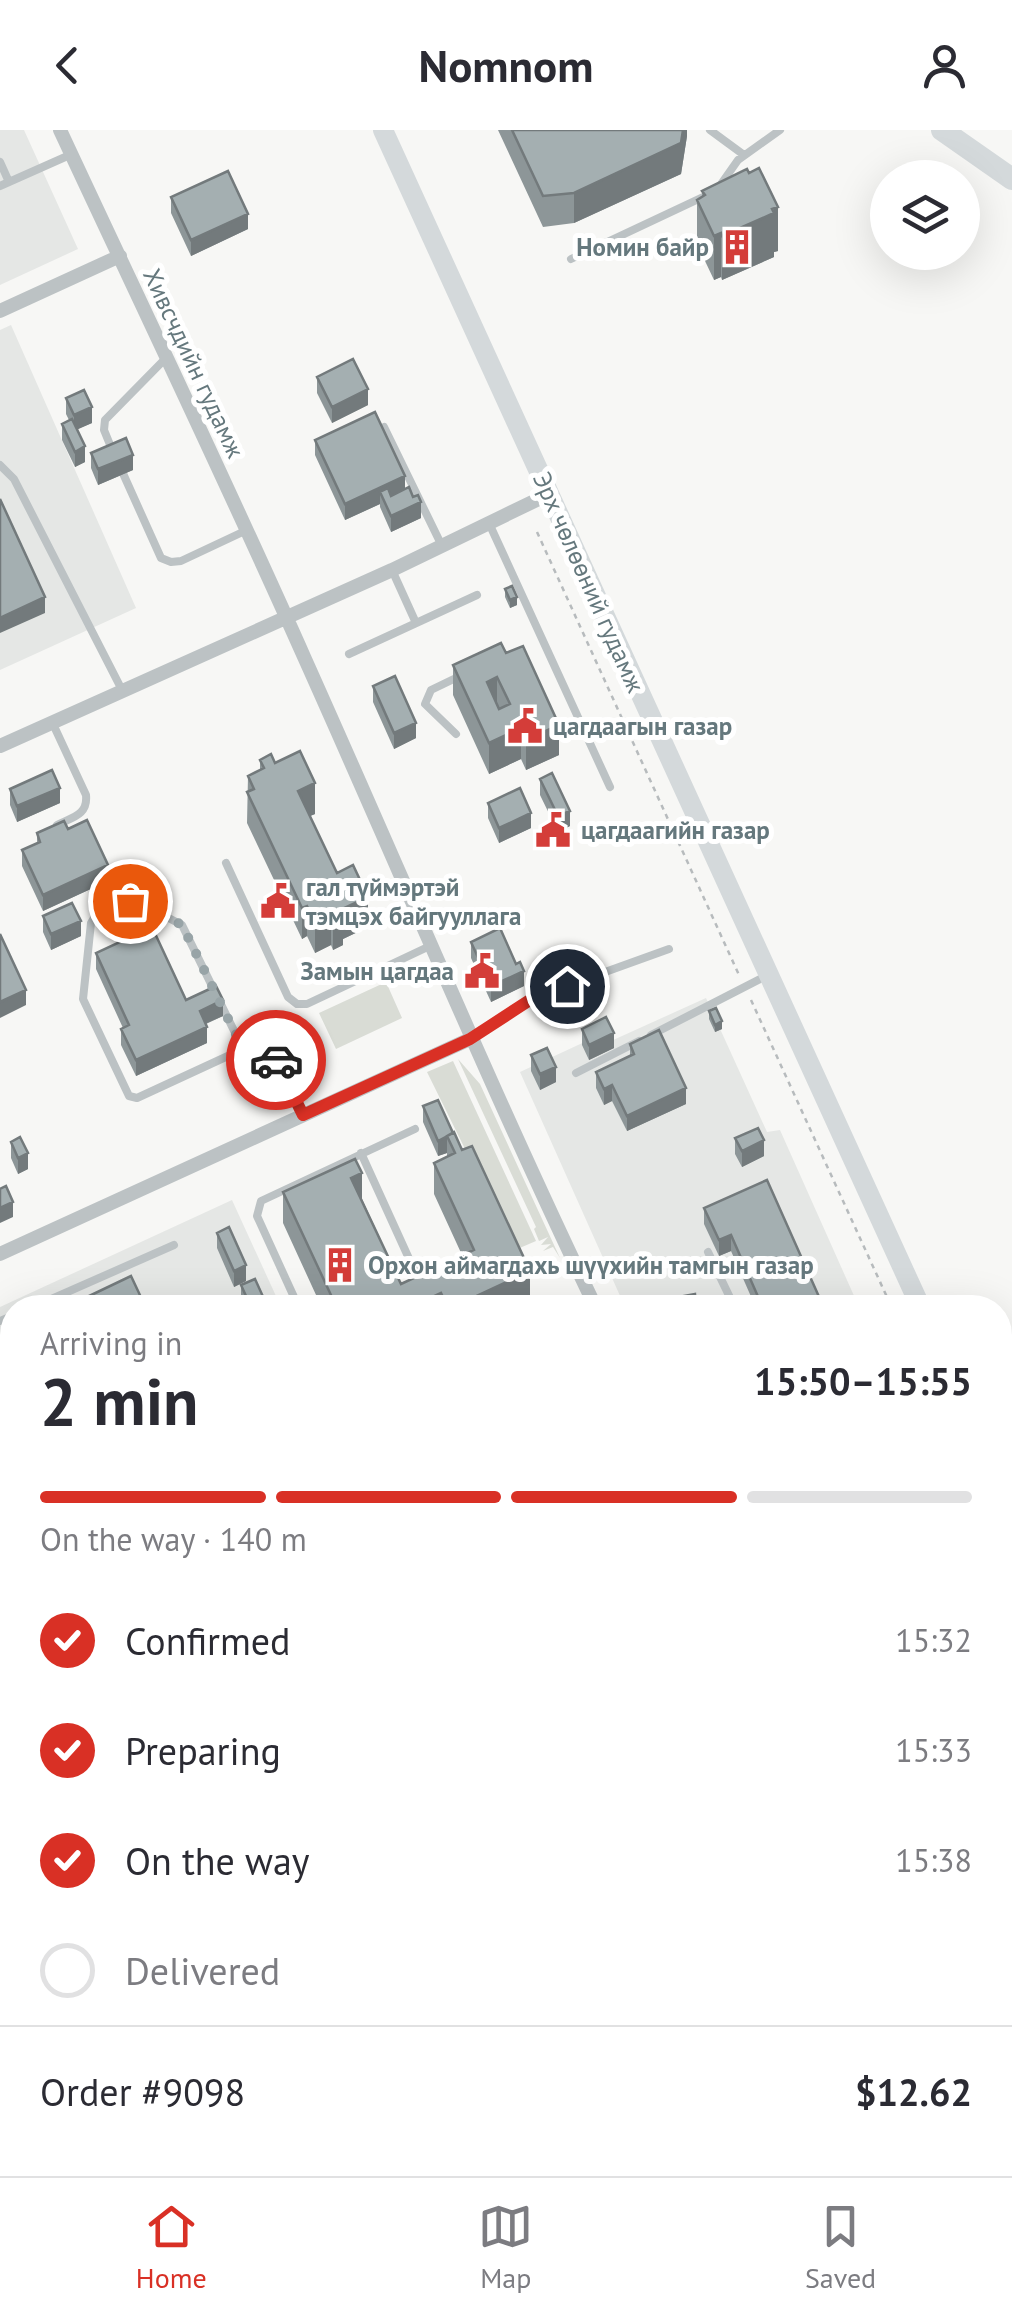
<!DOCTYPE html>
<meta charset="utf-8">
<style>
body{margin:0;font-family:"PT Sans",sans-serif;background:#f7f7f7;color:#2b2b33;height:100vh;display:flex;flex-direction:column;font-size:38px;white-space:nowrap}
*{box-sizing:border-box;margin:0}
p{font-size:32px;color:#7c7c81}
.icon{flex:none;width:55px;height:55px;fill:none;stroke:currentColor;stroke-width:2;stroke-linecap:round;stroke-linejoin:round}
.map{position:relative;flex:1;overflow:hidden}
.side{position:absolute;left:0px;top:1165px;width:1012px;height:882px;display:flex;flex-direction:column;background:#fff;border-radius:40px 40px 0 0;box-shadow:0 10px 40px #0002}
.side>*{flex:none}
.controls{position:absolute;left:870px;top:30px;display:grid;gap:20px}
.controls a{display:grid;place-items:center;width:110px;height:110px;border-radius:50%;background:#fff;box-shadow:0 10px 40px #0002;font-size:50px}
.pin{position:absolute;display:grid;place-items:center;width:85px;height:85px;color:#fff;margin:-42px;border:5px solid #fff;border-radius:50%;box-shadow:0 2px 10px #0007}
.courier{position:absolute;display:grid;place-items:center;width:100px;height:100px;margin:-50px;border:8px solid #d93025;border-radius:50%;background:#fff;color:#222;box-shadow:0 2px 12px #0007}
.summary em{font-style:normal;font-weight:700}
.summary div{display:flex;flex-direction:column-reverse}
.summary{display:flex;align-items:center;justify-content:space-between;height:170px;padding:0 40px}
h1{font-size:65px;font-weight:700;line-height:75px}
.bar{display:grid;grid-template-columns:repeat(4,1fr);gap:15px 10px;align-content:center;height:120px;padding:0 40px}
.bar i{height:12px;border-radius:8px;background:#e1e1e2}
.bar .on{background:#d93025}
.bar p{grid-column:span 4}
.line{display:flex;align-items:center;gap:25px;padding:0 40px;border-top:2px solid #e1e1e2}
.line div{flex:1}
ol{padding:0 40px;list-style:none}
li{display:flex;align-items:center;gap:30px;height:110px}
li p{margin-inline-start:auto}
li .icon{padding:10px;border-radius:50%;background:#d93025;color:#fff;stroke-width:4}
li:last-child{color:#7c7c81}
li i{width:55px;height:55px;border:5px solid #e1e1e2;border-radius:50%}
header{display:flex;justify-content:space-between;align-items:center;height:130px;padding:0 40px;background:#fff;font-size:45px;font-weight:700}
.tab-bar{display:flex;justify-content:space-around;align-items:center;height:140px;border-top:2px solid #e1e1e2;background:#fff;font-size:28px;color:#7c7c81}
.tab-bar a{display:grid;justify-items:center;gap:5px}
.tab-bar .on{color:#d93025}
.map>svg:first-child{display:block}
.built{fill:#e5e7e5}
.green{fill:#d9dcd5}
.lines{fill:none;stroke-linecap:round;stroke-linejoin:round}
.path{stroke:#b7bbbd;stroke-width:2.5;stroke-dasharray:5 5;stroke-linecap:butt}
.service{stroke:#bcc2c4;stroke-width:8}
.minor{stroke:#bcc2c4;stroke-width:14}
.secondary{stroke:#d4d9db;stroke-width:20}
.trunk{stroke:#d4d9db;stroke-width:22}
.wall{fill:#8d9698}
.shaded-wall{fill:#737a7c}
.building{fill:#a4afb1;stroke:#737a7c;stroke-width:2.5;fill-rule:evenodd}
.done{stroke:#98a4a7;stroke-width:10;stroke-dasharray:0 18}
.route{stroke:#d93025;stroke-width:12}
.labels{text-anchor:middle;stroke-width:10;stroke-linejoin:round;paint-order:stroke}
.poi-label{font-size:25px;font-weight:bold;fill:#65787d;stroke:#fff;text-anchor:start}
.street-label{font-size:25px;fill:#65787d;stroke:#fff}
</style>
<header><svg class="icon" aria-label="back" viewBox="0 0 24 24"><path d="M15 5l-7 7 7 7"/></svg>Nomnom<svg class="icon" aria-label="person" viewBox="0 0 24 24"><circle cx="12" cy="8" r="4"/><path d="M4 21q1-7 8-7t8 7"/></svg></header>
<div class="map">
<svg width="1012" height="2046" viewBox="0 0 1012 2046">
<rect width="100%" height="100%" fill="#f7f7f5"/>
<path class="built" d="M0 0H24L78 119 0 155Z
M11 195 136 478 0 540V200Z
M706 868 767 1002 780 1000 859 1177H625L520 942 606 902 611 911Z
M232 1070 281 1177 12 1178V1653L6 1656 0 1652V1177Z"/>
<path class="green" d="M386 852 402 888 336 919 319 883Z
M458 929 480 954 560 1128 553 1117 543 1121 551 1114 541 1115 548 1107 539 1111 534 1099 536 1097Z
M453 931 536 1111 515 1120 427 942Z"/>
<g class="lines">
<path class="path" d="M537 402 739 845
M751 870 892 1178"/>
<path class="service" d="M710 0 744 25
M0 32 9 52
M0 56 72 24
M719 57 738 30 780 0
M571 129 703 67
M384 297 441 414
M113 322 104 300 105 290 166 228
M0 335 14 349 122 560
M121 339 161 428 171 432 181 431 247 400
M488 391 610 657
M392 440 416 493
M349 524 477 465
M53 594 86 665C88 685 73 687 57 695
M456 604 425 574 431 560 460 546
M226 733 288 867 297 874H307L432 815
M651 905 768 845
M470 909 533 868 669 819
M243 919 182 795 136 771 94 788 91 793 83 869 129 966 137 968 243 919C246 919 256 916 259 917 278 919 296 969 303 985
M576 943 639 911
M361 1023 421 1155
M708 1122 735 1178
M31 1178 174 1115
M299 1178 257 1086 261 1071 415 999
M0 1191 12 1186
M0 1226 12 1254
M1000 1561 1012 1586"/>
<path class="minor" d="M60 0C142 176 226 351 305 529 402 745 493 964 596 1178
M0 181 120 126
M0 616 392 440 549 364
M0 1124 470 909
M0 1674 12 1668"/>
<path class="secondary" d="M383 0 921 1178
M1000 1348 1012 1374"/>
<path class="trunk" d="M942 0 1012 49"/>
</g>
<path class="wall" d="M498 0H687V6L681 44 574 93 543 97Z
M702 61 778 121 774 122V127L722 150 721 147 714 150 697 114V70L702 67Z
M171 67 248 99 191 126 171 83Z
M317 247 368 275 332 293 317 263Z
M66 268 92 293 77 299 85 332 75 337 62 310V294L69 290 66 284Z
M315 310 405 359 421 388 391 402 380 377V374L345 390 315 325Z
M91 323 133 340 98 355 91 338Z
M505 459 517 475 510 478 505 467Z
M501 513 559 625 526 640 521 629 489 644 453 565V535Z
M373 556 416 608 394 619 373 572Z
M260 630 275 633 315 684 310 686 337 743 368 797 343 809V815L333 820 331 815 315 823 307 806 302 809 247 693 248 646 260 640Z
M540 649 570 696 558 702 540 665Z
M10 659 60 673 17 692 10 675Z
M488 673 531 698 499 713 488 688Z
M37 703 108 751 43 781 22 736V720L37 714Z
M43 786 81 806 51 820 43 802Z
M471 812 524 856 491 872 471 828Z
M96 823 186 870 223 886 206 894 207 913 136 946 121 915V899L123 898 96 839Z
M709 881 722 899 715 902 709 889Z
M582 899 614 918 589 930 582 915Z
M630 914 686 974 627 1001 612 971 604 975 596 958V942L630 927Z
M250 923 275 954 260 961 250 939Z
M531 925 556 952 540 960 531 941Z
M438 970 530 1172 517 1178H322L283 1093V1062L362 1069 401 1154 462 1125 434 1064V1033L447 1027V1023L438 1026 423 992V976Z
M735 1008 764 1026 742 1037 735 1024Z
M11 1012 28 1039 18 1044 11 1028Z
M704 1078 824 1178H756L731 1121 719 1126 704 1094Z
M217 1103 246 1151 234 1157 217 1118Z
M241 1155 265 1178H244L241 1171Z
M12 1378V1408L7 1396V1380Z
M0 1446 9 1464 2 1576 0 1571Z
M900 2035H935L937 2046H905Z"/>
<path class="shaded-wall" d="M683 0H687V6L681 44 574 93V63Z
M778 77V121L774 122V127L722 150V106Z
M248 84V99L191 126V110Z
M721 103V147L714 150V106Z
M368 259V275L332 293V277Z
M92 277V293L74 301V285Z
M85 316V332L75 337V322Z
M133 325V340L98 355V339Z
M405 346V362L384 372 380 362V374L345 390V374Z
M421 372V388L391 402V386Z
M45 467V483L0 503V488Z
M517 467V475L510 478V470Z
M497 547V577L487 552Z
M416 593V608L394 619V603Z
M559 595V625L526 640V610Z
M521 598V629L489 644V613Z
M315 653V684L298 691V661Z
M60 658V673L17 692V676Z
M570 681V696L558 702V686Z
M531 683V698L499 713V698Z
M108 735V751L43 781V765Z
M368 767V797L343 809V815L333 820V789L340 780Z
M307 776V806L302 809V778Z
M331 784V815L315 823V792Z
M81 791V806L51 820V804Z
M524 841V856L491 872V856Z
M26 860V875L0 888V872Z
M223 870V886L200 896V881Z
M722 891V899L715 902V895Z
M207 897V913L136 946V930Z
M614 903V918L589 930V915Z
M556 937V952L540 960V944Z
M275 938V954L260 961V945Z
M612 955V971L604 975V959Z
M686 958V974L627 1001V986Z
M447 1007V1023L438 1026V1011Z
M764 1010V1026L742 1037V1021Z
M28 1023V1039L18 1044V1028Z
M362 1043V1073L351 1048Z
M13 1072V1087L0 1093V1078Z
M731 1105V1121L719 1126V1110Z
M246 1135V1151L234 1157V1141Z
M530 1141V1172L517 1178H451Z
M441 1163V1178H417V1174Z
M265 1171V1178H251Z
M4 1334V1350L0 1352V1336Z
M12 1556V1572L2 1576V1561Z
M937 2040V2046H924Z"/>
<path class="building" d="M512 0H683L681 13 574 63 543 66Z
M759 38 778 77 772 79 774 83 722 106 721 103 714 106 697 70 705 65 702 61 747 39 749 43Z
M228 41 248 84 191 110 171 67Z
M353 229 368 259 332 277 317 247Z
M84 260 92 277 74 285 66 268Z
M375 282 405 346 345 374 315 310Z
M72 289 85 316 75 322 62 294Z
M126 308 133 325 98 339 91 323Z
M409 357 413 367 418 365 421 372 391 386 380 362 388 358 391 366Z
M0 369 45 467 0 488Z
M512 456 517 467 510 470 505 459Z
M501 513 506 523 523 516 559 595 526 610 521 598 489 613 453 535ZM497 547 510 574 499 579 487 552Z
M395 546 416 593 394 603 373 556Z
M300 621 315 653 298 661 337 743 353 735 368 767 340 780 343 785 333 789 331 784 315 792 307 776 302 778 247 662 254 659 248 646 264 638 260 630 271 624 275 633Z
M52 640 60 658 17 676 10 659Z
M552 643 570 681 558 686 540 649Z
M520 658 531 683 499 698 488 673Z
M87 690 108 735 43 765 22 720 40 712 37 703 64 691 68 699Z
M72 773 81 791 51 804 43 786Z
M152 797 186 870 216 856 223 870 200 881 207 897 136 930 121 899 129 895 96 823Z
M500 798 516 834 520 832 524 841 491 856 471 812Z
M0 804 26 860 0 872Z
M716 878 722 891 715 895 709 881Z
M606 887 614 903 589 915 582 899Z
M659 900 686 958 627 986 612 955 604 959 596 942 634 924 630 914Z
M265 917 275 938 260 945 250 923Z
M547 918 556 937 540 944 531 925Z
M438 970 453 1003 438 1011 423 976Z
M758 998 764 1010 742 1021 735 1008Z
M454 1002 462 1020 472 1016 530 1141 451 1178H448L441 1163 417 1174 419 1178H337L283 1062 355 1029 362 1043 351 1048 401 1154 474 1120 434 1033 455 1023 447 1006Z
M20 1007 28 1023 18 1028 11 1012Z
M767 1050 824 1178H763L731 1105 719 1110 704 1078Z
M6 1056 13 1072 0 1078V1059Z
M229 1097 246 1135 234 1141 217 1103Z
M131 1146 146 1178H64Z
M255 1149 265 1171 251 1177 241 1155Z
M695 1164 696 1175 687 1177 684 1166Z
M12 1378V1393L7 1380Z
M0 1446 9 1464 12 1463V1556L2 1561 0 1556Z
M908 2035H935L937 2040 924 2046H913Z"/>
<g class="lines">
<path class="done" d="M130 771H136L182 795 243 919C259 916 265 917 276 930"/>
<path class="route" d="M276 930 303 985 470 909 533 868 567 856"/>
</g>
<defs>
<symbol id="building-bare" viewBox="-9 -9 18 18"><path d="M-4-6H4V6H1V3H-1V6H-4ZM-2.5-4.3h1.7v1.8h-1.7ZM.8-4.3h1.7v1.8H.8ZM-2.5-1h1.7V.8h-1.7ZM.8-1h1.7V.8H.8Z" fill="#d43d39" stroke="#fff" stroke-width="2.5" paint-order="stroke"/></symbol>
<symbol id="civic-bare" viewBox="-9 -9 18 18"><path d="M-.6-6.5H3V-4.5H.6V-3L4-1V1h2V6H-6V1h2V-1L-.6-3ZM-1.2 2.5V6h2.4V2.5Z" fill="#d43d39" stroke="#fff" stroke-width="2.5" paint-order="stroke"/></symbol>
</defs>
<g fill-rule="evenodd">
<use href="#building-bare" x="712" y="92" width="50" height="50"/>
<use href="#civic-bare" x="500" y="571" width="50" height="50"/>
<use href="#civic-bare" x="528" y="675" width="50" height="50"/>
<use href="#civic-bare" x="253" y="746" width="50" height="50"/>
<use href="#civic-bare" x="457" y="816" width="50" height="50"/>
<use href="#building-bare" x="315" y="1110" width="50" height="50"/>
</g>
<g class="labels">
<g class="poi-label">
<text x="709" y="126" text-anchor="end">Номин байр</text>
<text x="553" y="605">цагдаагын газар</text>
<text x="581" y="709">цагдаагийн газар</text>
<text x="306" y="766">гал түймэртэй<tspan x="306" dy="29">тэмцэх байгууллага</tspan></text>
<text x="454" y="850" text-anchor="end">Замын цагдаа</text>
<text x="368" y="1144">Орхон аймагдахь шүүхийн тамгын газар</text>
</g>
<g class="street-label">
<text transform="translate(194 233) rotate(65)" y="9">Хивсчдийн гудамж</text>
<text transform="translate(589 452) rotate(66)" y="9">Эрх чөлөөний гудамж</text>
</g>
</g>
</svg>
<div class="controls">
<a><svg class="icon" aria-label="layers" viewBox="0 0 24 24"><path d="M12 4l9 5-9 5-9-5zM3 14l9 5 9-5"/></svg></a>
</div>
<div class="pin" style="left:130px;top:771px;background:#ea580c"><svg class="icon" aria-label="bag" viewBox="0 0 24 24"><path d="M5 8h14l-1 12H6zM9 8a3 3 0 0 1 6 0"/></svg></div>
<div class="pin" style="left:567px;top:856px;background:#1f2937"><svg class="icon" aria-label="home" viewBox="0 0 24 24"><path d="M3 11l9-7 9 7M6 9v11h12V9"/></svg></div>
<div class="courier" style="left:276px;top:930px"><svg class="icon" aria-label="car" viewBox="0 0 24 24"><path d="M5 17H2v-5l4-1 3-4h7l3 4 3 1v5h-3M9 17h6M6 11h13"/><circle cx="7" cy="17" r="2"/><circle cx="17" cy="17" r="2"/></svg></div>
<section class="side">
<div class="summary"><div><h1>2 min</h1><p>Arriving in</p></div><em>15:50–15:55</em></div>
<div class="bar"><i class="on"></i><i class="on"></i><i class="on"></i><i></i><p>On the way · 140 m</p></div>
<ol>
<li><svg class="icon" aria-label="check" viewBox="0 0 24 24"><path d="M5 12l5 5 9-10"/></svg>Confirmed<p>15:32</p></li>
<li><svg class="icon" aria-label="check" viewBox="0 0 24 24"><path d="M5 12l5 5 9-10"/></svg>Preparing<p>15:33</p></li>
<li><svg class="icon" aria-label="check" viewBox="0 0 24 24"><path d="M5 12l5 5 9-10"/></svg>On the way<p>15:38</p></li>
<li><i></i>Delivered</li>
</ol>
<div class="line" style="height:130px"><div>Order #9098</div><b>$12.62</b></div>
</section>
</div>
<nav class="tab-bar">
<a class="on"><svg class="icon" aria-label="home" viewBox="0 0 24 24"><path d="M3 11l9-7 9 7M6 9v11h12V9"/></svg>Home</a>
<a><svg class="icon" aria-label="map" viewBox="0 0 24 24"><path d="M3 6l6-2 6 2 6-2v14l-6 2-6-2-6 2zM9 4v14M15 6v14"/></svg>Map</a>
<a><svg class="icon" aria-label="saved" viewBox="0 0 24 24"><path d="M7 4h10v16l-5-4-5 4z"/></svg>Saved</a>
</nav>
